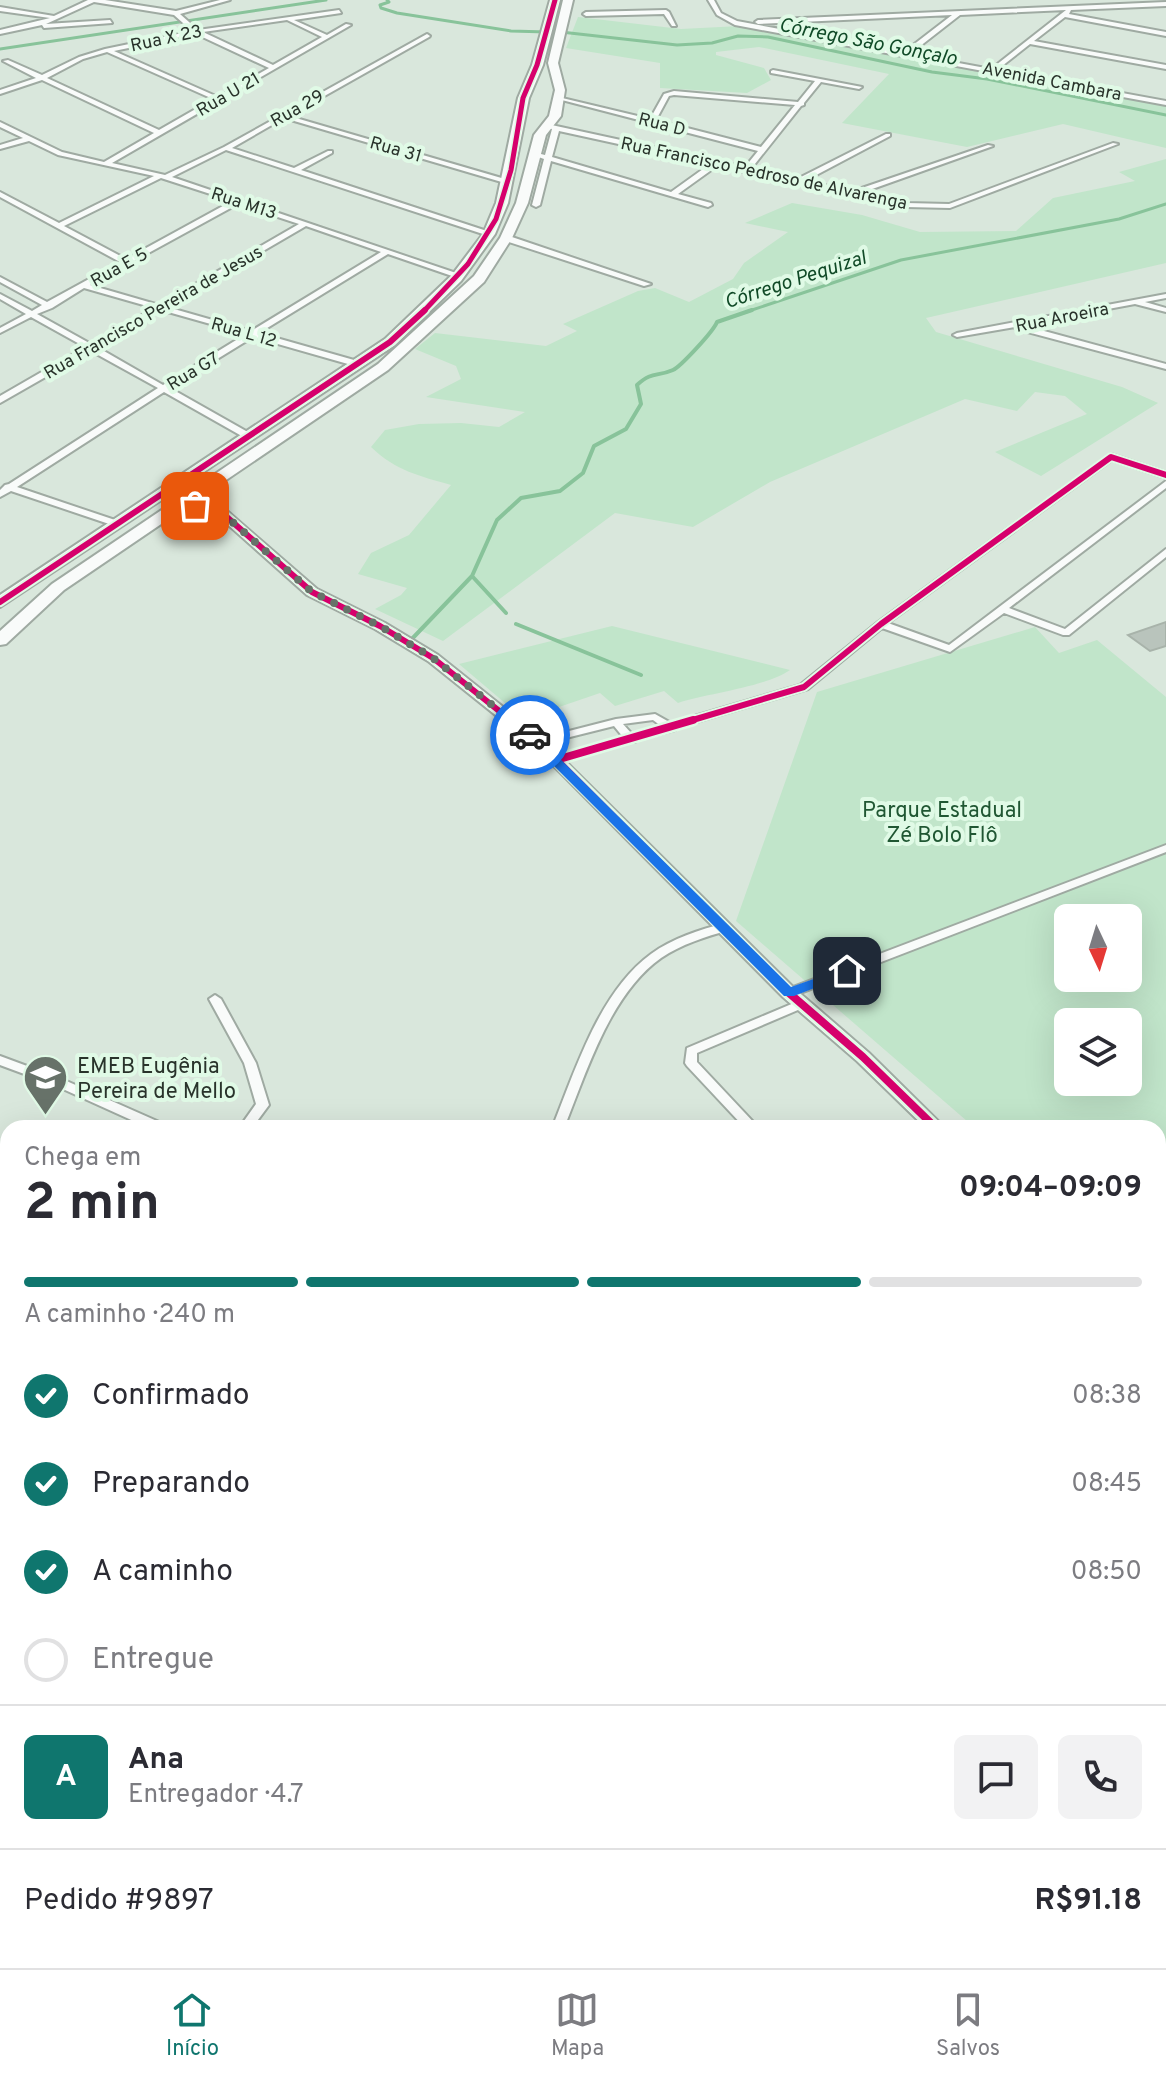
<!DOCTYPE html>
<html lang="pt">
<meta charset="utf-8">
<style>
body{margin:0;font-family:Overpass,sans-serif;background:#f2f2f3;color:#2b2b33;height:100vh;display:flex;flex-direction:column;font-size:30px;white-space:nowrap}
*{box-sizing:border-box;margin:0}
p{font-size:26px;color:#7c7c81}
.icon{flex:none;width:44px;height:44px;fill:none;stroke:currentColor;stroke-width:2;stroke-linecap:round;stroke-linejoin:round}
.map{position:relative;flex:1;overflow:hidden}
.sheet{position:absolute;left:0px;top:1120px;width:1166px;height:848px;display:flex;flex-direction:column;background:#fff;border-radius:24px 24px 0 0;box-shadow:0 8px 32px #0002}
.sheet>*{flex:none}
.needle{width:52px;rotate:176deg}
.tools{position:absolute;left:1054px;top:904px;display:grid;gap:16px}
.tools a{display:grid;place-items:center;width:88px;height:88px;border-radius:12px;background:#fff;box-shadow:0 8px 32px #0002;font-size:40px}
.pin{position:absolute;display:grid;place-items:center;width:68px;height:68px;color:#fff;margin:-34px;border-radius:16px;box-shadow:0 4px 12px #0006}
.courier{position:absolute;display:grid;place-items:center;width:80px;height:80px;margin:-40px;border:6px solid #1a73e8;border-radius:50%;background:#fff;color:#222;box-shadow:0 2px 10px #0007}
.overview em{font-style:normal;font-weight:700}
.overview div{display:flex;flex-direction:column-reverse}
.overview{display:flex;align-items:center;justify-content:space-between;height:136px;padding:0 24px}
h1{font-size:52px;font-weight:700;line-height:60px}
.bar{display:grid;grid-template-columns:repeat(4,1fr);gap:12px 8px;align-content:center;height:96px;padding:0 24px}
.bar i{height:10px;border-radius:6px;background:#e1e1e2}
.bar .selected{background:#0f766e}
.bar p{grid-column:span 4}
.line{display:flex;align-items:center;gap:20px;padding:0 24px;border-top:2px solid #e1e1e2}
.line div{flex:1}
.round{display:grid;place-items:center;flex:none;width:84px;height:84px;border-radius:12px;background:#f2f2f3}
ol{padding:0 24px;list-style:none}
li{display:flex;align-items:center;gap:24px;height:88px}
li p{margin-inline-start:auto}
li .icon{padding:8px;border-radius:50%;background:#0f766e;color:#fff;stroke-width:4}
li:last-child{color:#7c7c81}
li i{width:44px;height:44px;border:4px solid #e1e1e2;border-radius:50%}
.dock{display:flex;justify-content:space-around;align-items:center;height:112px;border-top:2px solid #e1e1e2;background:#fff;font-size:22px;color:#7c7c81}
.dock a{display:grid;justify-items:center;gap:4px}
.dock .selected{color:#0f766e}
.map>svg:first-child{display:block}
.green{fill:#c1e5ca;fill-rule:evenodd}
.lines{fill:none;stroke-linecap:round;stroke-linejoin:round}
.stream-far1{stroke:#88c39a;stroke-width:3}
.stream{stroke:#88c39a;stroke-width:4}
.building{fill:#b9c4bc;stroke:#a8b3aa;stroke-width:2}
.minor-casing{stroke:#9faaa2;stroke-width:4}
.tertiary-casing{stroke:#9faaa2;stroke-width:4}
.primary-casing{stroke:#9faaa2;stroke-width:4}
.trunk-casing{stroke:#9faaa2;stroke-width:4}
.minor{fill:#f9fbfa;fill-rule:evenodd}
.tertiary{fill:#f9fbfa;fill-rule:evenodd}
.primary{fill:#f9fbfa;fill-rule:evenodd}
.trunk{fill:#f9fbfa;fill-rule:evenodd}
.cycleway-far2-casing{stroke:#e0fae6;stroke-width:8}
.cycleway-far1-casing{stroke:#e0fae6;stroke-width:10}
.cycleway-casing{stroke:#e0fae6;stroke-width:13}
.cycleway-far2{stroke:#d6006c;stroke-width:5}
.cycleway-far1{stroke:#d6006c;stroke-width:6}
.cycleway{stroke:#d6006c;stroke-width:8}
.route{fill:#1a73e8}
.done{stroke:#677269;stroke-width:8;stroke-dasharray:0 14.4}
.labels{text-anchor:middle;stroke-width:8;stroke-linejoin:round;paint-order:stroke}
.far-street-label{font-size:18px;fill:#29332b;stroke:#e0fae6}
.far-water-label{font-size:20px;font-style:italic;fill:#104a27;stroke:#e0fae6}
.park-label{font-size:22px;fill:#205733;stroke:#e0fae6}
.poi-label{font-size:22px;fill:#29332b;stroke:#e0fae6;text-anchor:start}
</style>
<div class="map">
<svg width="1166" height="1968" viewBox="0 0 1166 1968">
<rect width="100%" height="100%" fill="#d9e7dc"/>
<path class="green" d="M578 17 681 29 740 26 1166 106V148L1063 124 967 147 842 123 889 74 759 47 716 52V55L764 68 771 80 747 93 660 88V63L566 48Z
M1166 159V263L926 318 936 332 1122 387 1158 403 1041 476 995 452 1087 414 1065 396 1035 392 1017 411 965 399 770 482 693 527 615 513 443 641 375 609 401 595 407 588 358 574 371 553 409 535 451 485C420 476 396 471 371 447L385 430 419 424 461 423 499 427 525 412 426 397 461 379 456 366 415 349 435 333 546 346 577 331 563 324 638 291 655 288 689 302 733 279 744 263 788 232 745 223 792 203 862 215 920 232 1016 231 1053 198 1135 181 1119 172Z
M612 626 790 670C766 687 709 693 678 703L664 691 615 706 600 693 524 719 459 664Z
M1035 627 1059 653 1097 640 1166 697V1312L1158 1304V1128H975L736 921 817 692ZM1068 918H1128V978H1068ZM1068 1022H1128V1082H1068Z"/>
<g class="lines">
<path class="stream-far1" d="M387 0 389 2 380 5 381 8 397 13 511 31 547 32
M561 32 677 45 712 43 738 36 768 37 932 72 987 79 1166 115
M0 49 326 0
M746 312 901 260 1119 219 1166 204"/>
<path class="stream" d="M472 576 506 613
M516 624 641 675
M409 642 472 576 497 520 521 498 560 491 583 473 594 446 626 429 641 404 637 385C652 371 657 377 673 370 680 367 713 332 717 322L752 310"/>
</g>
<path class="building" d="M1166 622V646L1150 651 1128 635Z"/>
<g class="lines">
<defs>
<path id="minor" d="M88 0H105L176 11 220 0H230L180 14 198 30 339 10 341 13 294 20 327 35 346 24 351 25 112 163 165 175 224 147 427 34 430 36 429 37 289 116 512 181 505 183 284 118 232 148 294 168 328 151H332V153L301 170 493 233 486 235 226 150 172 177 462 275 455 277 388 254 259 333 361 362V366H355L253 337 170 388 253 435V439H247L164 392 17 487 121 522 123 524 118 527 11 491 0 497V490L5 485 9 484 158 388 91 351 0 403V396L85 347 31 317 0 333V328L26 314 0 299V294L32 311 42 305 0 282V277L47 302 120 262 0 197V192L59 223 154 176 58 155 29 141 0 149V145L23 138 0 127V122L62 152 104 162 154 133 42 80 0 94V90L36 78 3 61 8 60 42 75 79 57 105 49 192 31 174 15 94 2 46 24 110 20 112 23 44 28 42 25 0 34V30L50 18 0 11V7L54 16ZM287 20 322 37 273 65 203 32ZM196 34 269 68 218 97 114 51ZM107 52 213 99 159 130 47 78 83 59ZM161 178 232 201 126 259 64 226ZM238 204 299 224 159 305 90 285ZM306 226 381 252 251 331 167 307ZM84 288 154 308 91 344 37 314 52 308ZM161 310 246 334 163 385 97 347Z
M708 0H714L721 13 737 21 904 52 952 15 758 24 755 22 758 20 1166 2V6L1071 10 1069 14 1166 32V36L1065 17 1034 41 1166 65V69L1030 44 997 70 1166 101V105L735 25 717 15ZM1066 10 991 69 910 54 960 15Z
M666 10 669 12 676 26H672L664 14 586 16 583 14 586 12Z
M773 70 862 87 859 89 821 82 804 103V105L801 106 751 169 797 179 886 134H890V136L805 181 853 191 988 145 993 146 861 193 906 203 949 204 1113 143 1118 144 950 208 906 207 717 166 678 194 711 203 712 205 708 207 551 161 540 205 536 207 532 205 544 159 530 154 533 152 545 155 552 129 545 127 544 126 547 124 745 167 758 151 558 99V97L650 119 664 94 674 91 798 102 815 81 771 73V71ZM674 95 795 105 761 147 656 120 669 96ZM559 131 710 164 671 192 552 157Z
M503 236H509L651 284 644 286 503 240Z
M1166 294V298L1145 302 1166 308V312L1135 304 1022 325 1166 364V369L1016 329 1015 327 957 337 953 335 957 333Z
M1111 454 1166 472V478L1112 460 888 623 949 645 1166 481V488L1009 608 1065 629 1166 549V557L1069 635H1063L1004 613 950 652 882 628 808 689 676 728 675 730 636 740 635 742H627L556 763 552 762 551 760 552 758 623 737 614 726 538 745 533 742 534 740 616 719 655 714 671 723 800 685 878 622ZM653 720 661 726 632 734 623 724Z
M1166 845V852L793 996 789 997 783 993 785 990Z
M725 923 731 927 729 930C705 937 682 944 661 958 610 994 586 1073 564 1128H552C575 1071 599 992 651 954 673 938 699 930 725 923Z
M215 995 221 999 256 1063 269 1105 252 1128H239L256 1104 244 1063 209 999Z
M801 1000 805 1001 807 1004 805 1007 697 1053V1062L759 1128H745L687 1066 685 1063 687 1048Z
M0 1056 62 1079 166 1125 167 1128H149L54 1085 0 1065Z
M0 1242 8 1245V1256L0 1253Z
M1166 1364V1380L1158 1386V1370Z
M8 1366V1381L0 1386V1371Z
M0 1527 8 1530V1544L0 1541Z
M1158 1665 1166 1669V1687L1158 1683Z
M8 1944V1960H14L7 1968H0V1949Z"/>
<path id="tertiary" d="M210 479 216 483 226 510 317 589 385 623 438 655 543 739 795 989 869 1053 945 1128H926L857 1061 783 997 533 745 428 661 375 629 307 595 216 514 195 510 169 511 167 508C179 500 198 503 212 506L204 483Z
M1158 1339 1166 1342V1361L1158 1358Z"/>
<path id="primary" d="M550 0H560L543 65 529 98 508 203 495 234 461 281 395 345 0 607V595L385 339 452 275 483 234 496 203 518 98 532 65Z
M563 0H573L558 63 565 90 561 116 546 135 528 203 512 238 484 282 388 370 64 590 6 644 0 645V631L52 584 378 364 474 276 500 238 516 203 534 135 549 116 555 90 548 63Z"/>
<path id="trunk" d="M0 1844 8 1847V1879L0 1876Z
M0 1884 8 1887V1920L0 1916Z
M76 1960H117L120 1968H79Z
M132 1960H173L176 1968H135Z"/>
</defs>
<use href="#minor" class="minor-casing"/>
<use href="#tertiary" class="tertiary-casing"/>
<use href="#primary" class="primary-casing"/>
<use href="#trunk" class="trunk-casing"/>
<use href="#minor" class="minor"/>
<use href="#tertiary" class="tertiary"/>
<use href="#primary" class="primary"/>
<use href="#trunk" class="trunk"/>
<defs>
<path id="cycleway-far2" d="M423 312 468 264 496 219 511 170 523 98 537 65 555 0"/>
<path id="cycleway-far1" d="M210 483 220 511 312 592 380 626 433 658 513 722
M0 602 390 342 425 310
M686 722 804 687 881 624 1111 457 1166 475"/>
<path id="cycleway" d="M510 720 538 742 789 993 863 1057 936 1128
M556 760 693 720"/>
</defs>
<use href="#cycleway-far2" class="cycleway-far2-casing"/>
<use href="#cycleway-far1" class="cycleway-far1-casing"/>
<use href="#cycleway" class="cycleway-casing"/>
<use href="#cycleway-far2" class="cycleway-far2"/>
<use href="#cycleway-far1" class="cycleway-far1"/>
<use href="#cycleway" class="cycleway"/>
</g>
<path class="route" d="M526 733H534L791 987 847 967 853 971 851 974 794 996H784L526 738Z"/>
<g class="lines">
<path class="done" d="M195 506 220 511 312 592 380 626 433 658 530 735"/>
</g>
<defs>
<symbol id="school-pin" viewBox="-11 -11 22 30"><path d="M0 17L-7.5 6A9.5 9.5 0 1 1 7.5 6Z" fill="#677269" stroke="#e0fae6"/><path d="M0-5L7-2L0 1L-7-2ZM-4 1L0 2.5L4 1V4Q0 6-4 4Z" fill="#fff"/></symbol>
</defs>
<g fill-rule="evenodd">
<use href="#school-pin" x="20" y="1052" width="51" height="69"/>
</g>
<g class="labels">
<g class="far-street-label">
<text transform="translate(166 38) rotate(-12)" y="6">Rua X 23</text>
<text transform="translate(1052 81) rotate(11)" y="6">Avenida Cambara</text>
<text transform="translate(228 94) rotate(-30)" y="6">Rua U 21</text>
<text transform="translate(297 108) rotate(-29)" y="6">Rua 29</text>
<text transform="translate(662 124) rotate(14)" y="6">Rua D</text>
<text transform="translate(396 149) rotate(16)" y="6">Rua 31</text>
<text transform="translate(764 173) rotate(12)" y="6">Rua Francisco Pedroso de Alvarenga</text>
<text transform="translate(244 203) rotate(18)" y="6">Rua M13</text>
<text transform="translate(119 267) rotate(-29)" y="6">Rua E 5</text>
<text transform="translate(153 312) rotate(-30)" y="6">Rua Francisco Pereira de Jesus</text>
<text transform="translate(1062 317) rotate(-11)" y="6">Rua Aroeira</text>
<text transform="translate(244 332) rotate(16)" y="6">Rua L 12</text>
<text transform="translate(193 371) rotate(-31)" y="6">Rua G7</text>
</g>
<g class="far-water-label">
<text transform="translate(868 41) rotate(11)" y="7">Córrego São Gonçalo</text>
<text transform="translate(795 279) rotate(-18)" y="7">Córrego Pequizal</text>
</g>
<g class="park-label">
<text x="942" y="817">Parque Estadual<tspan x="942" dy="25">Zé Bolo Flô</tspan></text>
</g>
<g class="poi-label">
<text x="77" y="1073">EMEB Eugênia<tspan x="77" dy="25">Pereira de Mello</tspan></text>
</g>
</g>
</svg>
<div class="tools">
<a><svg class="needle" viewBox="-14 -14 28 28"><path d="M0-13l5 13h-10z" fill="#e53935"/><path d="M0 13l5-13h-10z" fill="#7c7c81"/></svg></a>
<a><svg class="icon" aria-label="layers" viewBox="0 0 24 24"><path d="M12 4l9 5-9 5-9-5zM3 14l9 5 9-5"/></svg></a>
</div>
<div class="pin" style="left:195px;top:506px;background:#ea580c"><svg class="icon" aria-label="bag" viewBox="0 0 24 24"><path d="M5 8h14l-1 12H6zM9 8a3 3 0 0 1 6 0"/></svg></div>
<div class="pin" style="left:847px;top:971px;background:#1f2937"><svg class="icon" aria-label="home" viewBox="0 0 24 24"><path d="M3 11l9-7 9 7M6 9v11h12V9"/></svg></div>
<div class="courier" style="left:530px;top:735px"><svg class="icon" aria-label="car" viewBox="0 0 24 24"><path d="M5 17H2v-5l4-1 3-4h7l3 4 3 1v5h-3M9 17h6M6 11h13"/><circle cx="7" cy="17" r="2"/><circle cx="17" cy="17" r="2"/></svg></div>
<section class="sheet">
<div class="overview"><div><h1>2 min</h1><p>Chega em</p></div><em>09:04–09:09</em></div>
<div class="bar"><i class="selected"></i><i class="selected"></i><i class="selected"></i><i></i><p>A caminho · 240 m</p></div>
<ol>
<li><svg class="icon" aria-label="check" viewBox="0 0 24 24"><path d="M5 12l5 5 9-10"/></svg>Confirmado<p>08:38</p></li>
<li><svg class="icon" aria-label="check" viewBox="0 0 24 24"><path d="M5 12l5 5 9-10"/></svg>Preparando<p>08:45</p></li>
<li><svg class="icon" aria-label="check" viewBox="0 0 24 24"><path d="M5 12l5 5 9-10"/></svg>A caminho<p>08:50</p></li>
<li><i></i>Entregue</li>
</ol>
<div class="line" style="height:144px"><b class="round" style="background:#0f766e;color:#fff">A</b><div><b>Ana</b><p>Entregador · 4.7</p></div><a class="round"><svg class="icon" aria-label="chat" viewBox="0 0 24 24"><path d="M4 5h16v11H9l-5 4z"/></svg></a><a class="round"><svg class="icon" aria-label="phone" viewBox="0 0 24 24"><path d="M5 4h4l2 5-3 2q2 4 5 5l2-3 5 2v4C11 20 4 13 5 4z"/></svg></a></div>
<div class="line" style="height:104px"><div>Pedido #9897</div><b>R$91.18</b></div>
</section>
</div>
<nav class="dock">
<a class="selected"><svg class="icon" aria-label="home" viewBox="0 0 24 24"><path d="M3 11l9-7 9 7M6 9v11h12V9"/></svg>Início</a>
<a><svg class="icon" aria-label="map" viewBox="0 0 24 24"><path d="M3 6l6-2 6 2 6-2v14l-6 2-6-2-6 2zM9 4v14M15 6v14"/></svg>Mapa</a>
<a><svg class="icon" aria-label="saved" viewBox="0 0 24 24"><path d="M7 4h10v16l-5-4-5 4z"/></svg>Salvos</a>
</nav>
